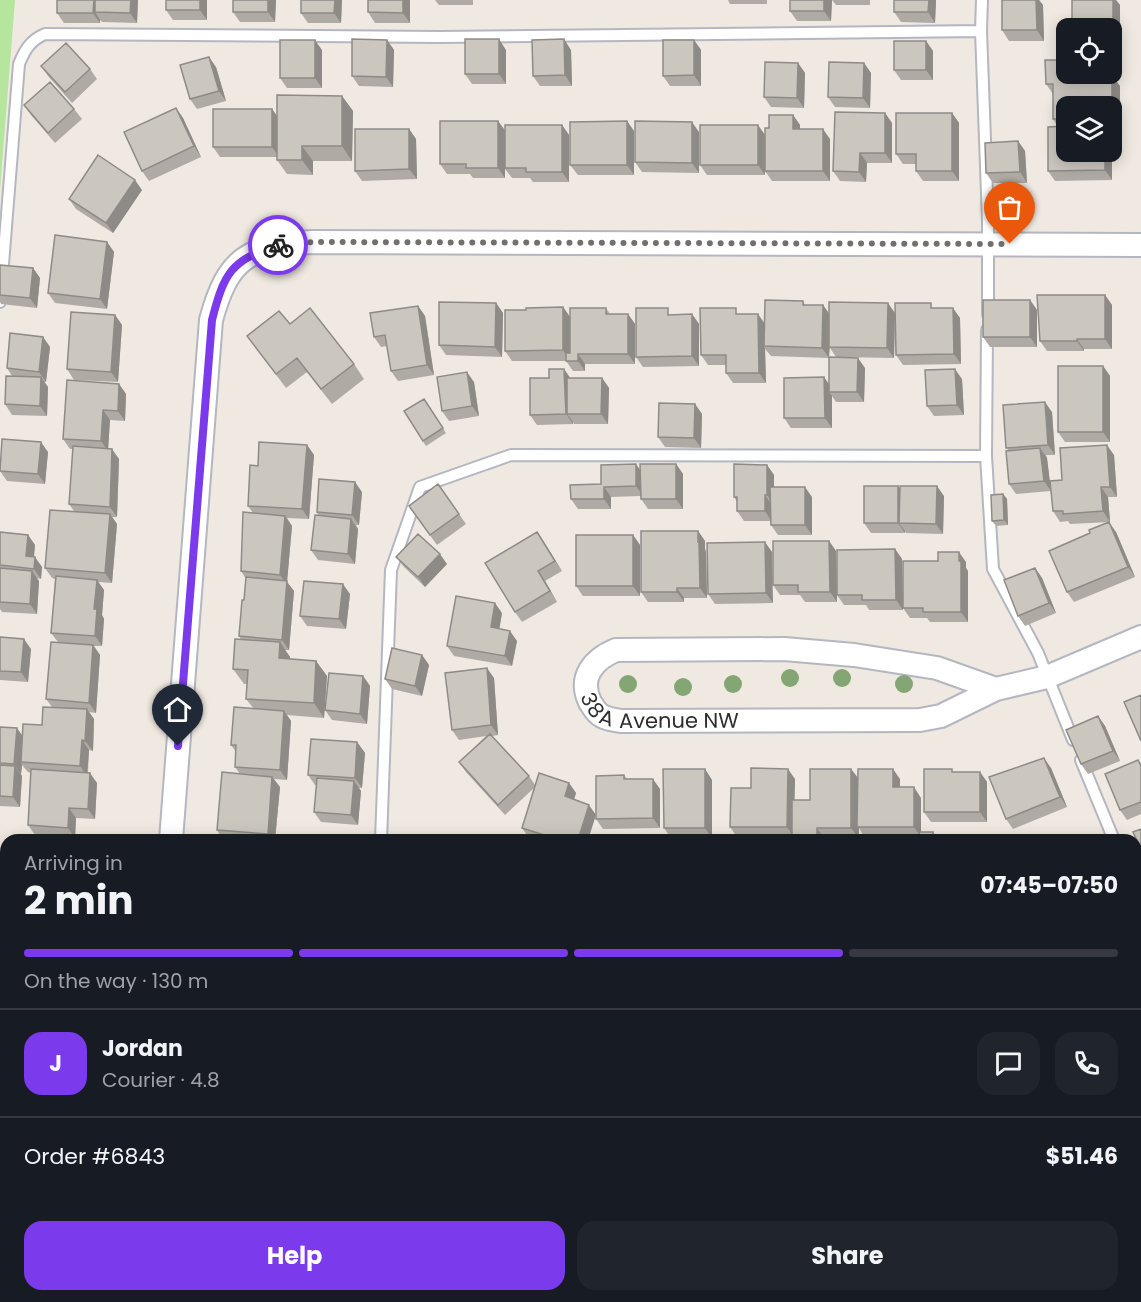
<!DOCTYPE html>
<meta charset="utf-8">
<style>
body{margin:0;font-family:Poppins,sans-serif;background:#20242c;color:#f1f3f6;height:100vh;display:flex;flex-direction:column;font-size:22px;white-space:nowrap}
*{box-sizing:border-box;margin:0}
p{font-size:20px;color:#9ea1a6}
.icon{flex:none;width:33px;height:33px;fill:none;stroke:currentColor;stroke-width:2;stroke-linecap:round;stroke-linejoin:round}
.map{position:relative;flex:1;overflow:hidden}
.panel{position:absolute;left:0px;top:834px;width:1142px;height:468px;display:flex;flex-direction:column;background:#171b24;border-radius:18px 18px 0 0;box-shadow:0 3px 15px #0003}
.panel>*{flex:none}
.fabs{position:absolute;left:1056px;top:18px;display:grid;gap:12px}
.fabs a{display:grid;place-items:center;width:66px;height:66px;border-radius:12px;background:#171b24;box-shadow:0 3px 15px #0003;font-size:30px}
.pin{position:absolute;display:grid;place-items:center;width:51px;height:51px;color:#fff;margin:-62px -26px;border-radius:50% 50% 50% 0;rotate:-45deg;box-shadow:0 0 6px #0007}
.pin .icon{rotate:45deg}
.courier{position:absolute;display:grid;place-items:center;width:60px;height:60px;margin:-30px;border:4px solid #7c3aed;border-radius:50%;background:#fff;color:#222;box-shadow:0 2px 8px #0007}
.headline em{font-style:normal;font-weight:700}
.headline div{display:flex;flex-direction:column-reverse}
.headline{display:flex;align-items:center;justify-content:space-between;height:102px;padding:0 24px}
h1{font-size:39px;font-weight:700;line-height:45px}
.bar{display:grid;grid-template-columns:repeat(4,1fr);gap:9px 6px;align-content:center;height:72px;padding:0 24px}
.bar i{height:8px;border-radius:4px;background:#363941}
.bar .current{background:#7c3aed}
.bar p{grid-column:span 4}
.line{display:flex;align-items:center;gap:15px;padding:0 24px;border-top:2px solid #363941}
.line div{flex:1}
.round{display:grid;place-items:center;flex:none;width:63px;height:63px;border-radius:18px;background:#20242c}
.primary-button{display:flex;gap:12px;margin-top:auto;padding:12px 24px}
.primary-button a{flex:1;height:69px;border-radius:18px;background:#7c3aed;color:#fff;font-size:24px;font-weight:700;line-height:69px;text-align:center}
.primary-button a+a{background:#20242c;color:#f1f3f6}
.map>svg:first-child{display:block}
.green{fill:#b6e59e}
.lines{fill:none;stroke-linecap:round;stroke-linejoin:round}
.service-casing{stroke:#b4b7c1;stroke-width:14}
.minor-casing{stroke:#b4b7c1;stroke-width:26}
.service{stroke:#fff;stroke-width:10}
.minor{stroke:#fff;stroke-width:22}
.tree{fill:#84a574}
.wall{fill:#afaba4}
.shaded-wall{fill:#8e8b86}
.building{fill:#cbc7bf;stroke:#8e8b86;stroke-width:1.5}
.done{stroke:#726f6d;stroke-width:6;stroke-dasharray:0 10.8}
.route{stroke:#7c3aed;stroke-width:8}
.labels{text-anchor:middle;stroke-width:4.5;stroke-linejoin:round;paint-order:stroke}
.street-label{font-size:21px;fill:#2e2e2e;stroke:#fff}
</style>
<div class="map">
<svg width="1141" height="1302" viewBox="0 0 1141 1302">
<rect width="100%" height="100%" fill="#efe9e1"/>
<path class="green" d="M0 0H15L0 190Z"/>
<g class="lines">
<defs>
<path id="service" d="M982 0 981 31 988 221V314
M0 302 19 64C25 49 31 40 45 34L440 37 981 31
M987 330 986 456 993 569 1038 653 1073 740
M1081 760 1114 840
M381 840 391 570 420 487 511 455 986 456
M1136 892 1141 905
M0 920H6
M500 1302V1296"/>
<g id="minor">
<path id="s1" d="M996 689 937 668 854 655 784 649 616 650C594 659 578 677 590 702 594 708 596 713 602 716 607 719 615 720 621 721L920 720 941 716 996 689 1047 677 1141 637"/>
<path d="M171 840 211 320C228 258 248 246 312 242L1141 245"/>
<path d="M1136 1104 1141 1101"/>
</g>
</defs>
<use href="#service" class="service-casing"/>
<use href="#minor" class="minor-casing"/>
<use href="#service" class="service"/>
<use href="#minor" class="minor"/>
</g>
<g class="tree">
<circle cx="790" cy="678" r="9"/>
<circle cx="842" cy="678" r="9"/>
<circle cx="628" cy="684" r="9"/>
<circle cx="733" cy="684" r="9"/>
<circle cx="904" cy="684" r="9"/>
<circle cx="683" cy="687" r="9"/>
</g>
<path class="wall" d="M57 0H138L137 23 102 22 100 20V23H64L57 13Z
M207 0V20H173L166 10Z
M233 0H276L275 22H240L233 12Z
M301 0H342L341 23H308L301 13Z
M410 0V23H375L368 12Z
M435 0H473V5H439Z
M728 0H767V4H730Z
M832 0 831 21H797L790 11Z
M832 0H870V5H836Z
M894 0H936L935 23 901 22 894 12Z
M988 0H1039L1043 5 1044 41H1009L1002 30V0Z
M1072 0H1116L1120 5V63H1112V28Z
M387 40 394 50 393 87 359 86 352 76Z
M694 40 701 50V86H670L663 76Z
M926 41 933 51V80H901L894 70Z
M322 50V88H287L280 78Z
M506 50V84H472L465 74Z
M571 50 572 86H540L533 76Z
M798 63 805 73 804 108 771 107 764 97Z
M864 63 871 73 870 108 835 107 828 97Z
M41 66 90 69 97 79 72 103 48 76Z
M216 67 226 101 197 109 190 99Z
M1088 74V76H1112L1120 86V129H1112V106H1066V152L1112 135V180L1055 181 1048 171 1058 127 1053 119V94L1046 84Z
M342 96 353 111 352 161H313V175L287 174 277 160V157H220L213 147 272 109 277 116Z
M24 105 74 109 82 119 55 143 31 115Z
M176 108 183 118 201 157 149 181 142 171Z
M885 113 892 123V163H867L866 182 840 181 833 171Z
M952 113 959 123V181H923L916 171V164H903L896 154Z
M793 115 800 125V129L830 139V181H772L765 171V175H707L700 165 765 135 769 128Z
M498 121 505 130 562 125 569 135V182H533L530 178H512L505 169V178H473L470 174H447L440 164Z
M627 121 634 131V175H578L570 165Z
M409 129 416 139 417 179 362 181 355 171Z
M699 132V173L642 172 635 162Z
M1018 141 1025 151 1027 183H993L986 173Z
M142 190 113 233 76 209 69 199Z
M107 242 114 252 107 309 55 303 48 293Z
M0 265 33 268 40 278 37 308 1 304 0 302Z
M1105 295 1112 305V349H1084V351H1047L1040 341Z
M1030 300 1037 310V347H990L983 337Z
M803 301 805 305H823L829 314 895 313 894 358 836 357 830 348 829 358 771 356 765 349 766 383H733L726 373V365H708L701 355 740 314 764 323Z
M496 303 503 313 502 357 446 355 439 345Z
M418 306 425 316 434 375 398 381 391 371 387 346 381 347 374 337Z
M563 307 570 317 606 308 610 314H628L635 324V364H585V371H573L566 361H512L505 351 526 310Z
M673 314H692L699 324V366L643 367 636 357Z
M115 315 122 325 118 382 74 380 67 369Z
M960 318 961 364 903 365 896 355Z
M247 336 354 364 364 379 332 404 307 372 286 388Z
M43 337 50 347 46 382H44L48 387 47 416 12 415 5 404 12 376 7 368Z
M1103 366 1110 376V442H1065L1058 432Z
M865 368 864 402H836L832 396V428H791L784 418 824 377 829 384Z
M570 378H602L609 388 608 424H574L573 422V424L537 425 530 415Z
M962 379 964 415 934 416 927 406Z
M474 382 479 416 449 421 442 411Z
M119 384 126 394 125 421 110 420 108 449 119 459 117 517H112L117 524 112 583 98 582 104 590 102 615 104 619 102 646H94L100 655 96 713 89 712 94 719 93 751 89 750 88 773 97 783 95 819 76 818 75 838 35 835 28 825 31 773 28 772 22 765 21 774 22 776 20 807 0 806V727L22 735 42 725 52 707 46 699 58 642 51 633 55 579 52 578 45 568 74 511 69 504 73 449H70L63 439Z
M424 399 446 433 426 446 404 411Z
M695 404 702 414 701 448 665 447 658 437Z
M1052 412 1055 455H1046L1047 458 1051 491 1016 494 1009 484V451L1006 448Z
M307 445 314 455 309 519 287 518 292 526 287 582 294 591 289 650H285L290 657V659L316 661 327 676 324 718 287 715 291 721 287 780 274 779 280 787 275 840H223L217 830 240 774 235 767 236 752 231 745 254 709 246 699 247 684H244L233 669 241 640 239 636 244 600 246 579 241 571 253 513 248 506 258 466Z
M48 452 45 484 7 481 0 471V465Z
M1114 455 1117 497H1108L1110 522 1070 524 1068 521 1060 522 1053 511 1062 480Z
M676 464 683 474V509H648L641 499 640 496 611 497V509H578L571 499 601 484 640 470Z
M767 465 774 475V487L812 497V535H778L771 525V521H744L737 511V502L734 497Z
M438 484 466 524 437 545 416 516Z
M899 489 944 496 943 534 906 533 905 531V533H871L864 523Z
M362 492 359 525H356L358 529 355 564 318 560 311 550 318 515 317 512Z
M1003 494 1007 499 1008 525 996 526 992 521Z
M698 531 705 541V549L706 552 707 598H684V602H648L641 592Z
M0 532 28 535 35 545 34 557 42 567 41 579 37 578 39 581 37 614 2 612 0 609Z
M537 532 562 571 545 581 557 602 522 622 515 612Z
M1116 532 1135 577 1074 602 1067 592 1090 533Z
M633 535 640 545V596H583L576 586Z
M829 541 836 551 837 602H805L800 595H780L773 585Z
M765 542 773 603 715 604 708 594Z
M895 549 902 559 903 610H869L866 605H844L837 595Z
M396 557 447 564 425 587 404 567Z
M966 562V568L968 571V622H930L927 618H910L903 608Z
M1035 568 1042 578 1056 613 1025 626 1018 616Z
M350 594 346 629 307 626 300 616Z
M502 613 499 629 517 641 512 666 454 656 447 646Z
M0 637 31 649 28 682 0 680Z
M422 655 429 665 422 696 392 689 385 679Z
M363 676 370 686 367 724 332 720 325 710Z
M494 678 498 735 492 736 529 776 535 785 569 783 576 793 574 799 588 840H534L529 838 522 828 534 788 505 815 466 772 459 762 486 736 459 740 452 730Z
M1098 716 1105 726 1120 761 1088 774 1081 764Z
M357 742 365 753 362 788H359L361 791 358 825 321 822 314 812 317 785H315L308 775Z
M1138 760 1141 763V814L1127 820 1120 810Z
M1051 768 1067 807 1013 829 1006 819Z
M705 769 712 780V838H671L664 828Z
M954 772H980L987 782V822H931L924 812Z
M624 775 627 779 660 789V828L603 829 596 819Z
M858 778 900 779V787L921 798V832H933L937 837H864L859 828V838H824V840H796L794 837H737L730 827 751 788 795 779 794 800H810Z
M1136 980 1141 988V1034L1136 1036Z
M1141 1178V1243L1136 1245V1180Z
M136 1296H200V1302L137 1297Z
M238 1296H312L311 1302H238Z
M337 1296H380L381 1302H342Z
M768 1296V1302H734L730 1297Z
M863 1296H939V1302H866Z"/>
<path class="shaded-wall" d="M94 0H101L95 12 100 20V23L93 13Z
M131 0H138L137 23 130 13Z
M200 0H207V20L200 10Z
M268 0H276L275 22 268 12Z
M335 0H342L341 23 334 13Z
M403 0H410V23L403 13Z
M824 0H832L831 21 824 11Z
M929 0H936L935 23 928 12Z
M1036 0H1039L1043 5 1044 41 1037 30Z
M1113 0H1116L1120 5V63L1113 53Z
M499 39 506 50V84L499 74Z
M564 39 571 50 572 86 565 75Z
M315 40 322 50V88L315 78Z
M387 40 394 50 393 87 386 77Z
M694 40 701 50V86L694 75Z
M926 41 933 51V80L926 70Z
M209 57 216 67 226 101 219 91Z
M798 63 805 73 804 108 797 98Z
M864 63 871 73 870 108 863 98Z
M1081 74H1088V86L1081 76Z
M1112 76 1120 86V129L1112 119Z
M342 96 353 111 352 161 342 146Z
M176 108 183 118 201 157 194 146Z
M272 109 279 119V157L272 147Z
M885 113 892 123V163L885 153Z
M952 113 959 123V181L952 171Z
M793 115 800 125V139L793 129Z
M498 121 505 131V178L498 168Z
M627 121 634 131V175L627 165Z
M692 122 699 132V173L692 163Z
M562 125 569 135V182L562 172Z
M758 125 765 135V175L758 165Z
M409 129 416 139 417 179 409 169Z
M823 129 830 139V181L823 171Z
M1112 134V180L1105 170V152H1112Z
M1018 141 1025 151 1027 183 1020 172Z
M302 146 313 161V175L302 160Z
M860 153 867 163 866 182 859 172Z
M135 180 142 190 113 233 106 223Z
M107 242 114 252 107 309 100 299Z
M33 268 40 278 37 308 30 298Z
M1105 295 1112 305V349L1105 339Z
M1030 300 1037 310V347L1030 337Z
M496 303 503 313 502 357 495 347Z
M888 303 895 313 894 358 887 348Z
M823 305 830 315 829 358 822 348Z
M418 306 425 316 434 375 427 365Z
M563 307 570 317V361L563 350Z
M953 308 960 318 961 364 954 354Z
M628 314 635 324V364L628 354Z
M692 314 699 324V366L692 356Z
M758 314 765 324 764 346 765 349 766 383 759 373Z
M115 315 122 325 118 382 111 372Z
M43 337 50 347 46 382 39 372Z
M1077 339 1084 349V351L1077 341Z
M578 354 585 364V371L578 361Z
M858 358 865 368 864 402 857 392Z
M1103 366 1110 376V442L1103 432Z
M564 369 571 379 567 414 573 422V424L566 414Z
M955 369 962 379 964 415 957 405Z
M467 372 474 382 479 416 472 406Z
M41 377 48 387 47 416 40 406Z
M824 377 831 388 829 392 832 396V428L825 418Z
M602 378 609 388 608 424 601 414Z
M119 384 126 394 125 421 118 411Z
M1045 402 1052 412 1055 455 1048 445Z
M695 404 702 414 701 448 694 438Z
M103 410 110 420 108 451 101 441Z
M41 442 48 452 45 484 38 474Z
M307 445 314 455 309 519 302 509Z
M1107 445 1114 455 1117 497 1110 487Z
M1040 448 1047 458 1051 491 1044 481Z
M112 449 119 459 117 517 110 507Z
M636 464 643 474V496L636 486Z
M676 464 683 474V509L676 499Z
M767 465 774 475V505L767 495Z
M355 482 362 492 359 525 352 515Z
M898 486 905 496 899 523 905 531V533L898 523Z
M937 486 944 496 943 534 936 524Z
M604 487 611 497V509L604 499Z
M805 487 812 497V535L805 525Z
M1101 487 1108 497 1110 522 1103 511Z
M1003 494 1007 499 1008 525 1004 520Z
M765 495 772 505V522L765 511Z
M110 514 117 524 112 583 105 573Z
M285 516 292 526 287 582 294 591 289 650 282 640 286 584 280 575Z
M351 519 358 529 355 564 348 554Z
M1109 522 1116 532 1135 577 1128 567Z
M698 531 705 541V549L706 552 707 598 700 588Z
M537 532 544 542 562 571 555 561Z
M28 535 35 545 33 566 26 556Z
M633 535 640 545V596L633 586Z
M829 541 836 551 837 602 830 592Z
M765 542 772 552 773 603 766 593Z
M895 549 902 559 903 610 896 600Z
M959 552 966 562V568L968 571V622L961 612Z
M440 554 447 564 425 587 418 577Z
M35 557 42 567 41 579 34 569Z
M1035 568 1042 578 1056 613 1049 603Z
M32 571 39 581 37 614 30 604Z
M538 571 545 581 557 602 550 591Z
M97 580 104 590 102 615 104 619 102 646 95 636 94 609Z
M343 584 350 594 346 629 339 619Z
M677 588 684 598V602L677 592Z
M495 603 502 613 498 637 491 627Z
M510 631 517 641 512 666 505 656Z
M24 639 31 649 28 682 21 672Z
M280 642 290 657 289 673 279 658Z
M93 645 100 655 96 713 89 703Z
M422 655 429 665 422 696 415 686Z
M316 661 327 676 324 718 314 703Z
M487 668 494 678 498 735 491 725Z
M363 676 370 686 367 724 360 714Z
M87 709 94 719 93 751 85 741Z
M284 711 291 721 287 780 280 770Z
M1098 716 1105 726 1120 761 1113 751Z
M17 728 24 738 21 762 22 765 21 774 14 764Z
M82 740 89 750 87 776 80 766Z
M357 742 365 753 362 788 355 778Z
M1044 758 1051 768 1067 807 1060 797Z
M15 766 22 776 20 807 13 797Z
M705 769 712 780V838L705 828Z
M788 769 795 779 794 835H792L794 837 787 827Z
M851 769 859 779 857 827 859 828V838L851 828Z
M893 769 900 779V797L893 787Z
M980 772 987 782V822L980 812Z
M90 773 97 783 95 819 88 809Z
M272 777 280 787 275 840H272L268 834Z
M653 779 660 789V828L653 818Z
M354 781 361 791 358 825 351 815Z
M569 783 576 793 572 807 565 796Z
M914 787 921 798V837L914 827Z
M589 805 596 815 588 840H578Z
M69 808 76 818 75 838 68 828Z
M817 828 824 838V840H820L817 835Z
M1136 980 1141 987V994L1136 982Z
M27 1296H33L34 1302H27Z
M195 1296H200V1302H199Z
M268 1296H274L272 1300 273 1302H267Z
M304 1296H312L311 1302H306L304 1300Z
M372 1296H380L381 1302H376Z
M432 1296H436L439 1300V1302H433L432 1300Z
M556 1296H560L563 1302H556Z
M593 1296H596L600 1302H593Z
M691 1296H698V1302H691Z
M761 1296H768V1302H764Z
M828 1296H835V1302H828Z
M896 1296H902L899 1297 902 1302H899Z
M932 1296H939V1302H935Z
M1029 1296H1036V1302H1029Z"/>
<path class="building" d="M57 0H94L93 13H57Z
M95 0H131L130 13 95 12Z
M166 0H200V10H166Z
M233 0H268V12H233Z
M301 0H335L334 13H301Z
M368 0H403V13L368 12Z
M790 0H824V11H790Z
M894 0H929L928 12H894Z
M1002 0H1036L1037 30H1002Z
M1072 0H1113V53H1112V28H1072Z
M352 39 387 40 386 77 352 76Z
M465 39H499V74H465Z
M564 39 565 75 533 76 532 40Z
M280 40H315V78H280Z
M663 40H694V75L663 76Z
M894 41H926V70H894Z
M66 43 90 69 65 92 41 66Z
M209 57 219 91 190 99 180 65Z
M1045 60H1066V74H1081V76H1112V119V106H1066V119H1053V84H1046Z
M765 62 798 63 797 98 764 97Z
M829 62 864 63 863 98 828 97Z
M50 82 74 109 48 133 24 105Z
M277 95 342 96V146H302V160H277Z
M176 108 194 146 142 171 124 132Z
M213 109H272V147H213Z
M835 112 885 113V153H860L859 172 833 171Z
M896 113H952V171H916V154H896Z
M769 115H793V129H823V171H765V128H769Z
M440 121H498V168H466V164H440Z
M627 121V165H570V122Z
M635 121 692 122V163L635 162Z
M505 125H562V172H526V168H505Z
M700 125H758V165H700Z
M1066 126V152H1105V170L1048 171V127Z
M355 129H409V169L355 171Z
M1018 141 1020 172 986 173 985 143Z
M98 155 135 180 106 223 69 199Z
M55 235 107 242 100 299 48 293Z
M0 265 33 268 30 298 0 295Z
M1037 295H1105V339H1077V341H1040Z
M765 300 803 301V305H823L822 348 764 346Z
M983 300H1030V337H983Z
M439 302 496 303 495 347 439 345Z
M829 302 888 303 887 348 829 347Z
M895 303H931V308H953L954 354 896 355Z
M418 306 427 365 391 371 385 335 374 337 370 313Z
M563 307V350L505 351V310H526V308Z
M310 308 354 364 321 389 297 358 276 374 247 336 279 311 290 324Z
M570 308H606V314H628V354H578V361H566V353H570Z
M636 308H668V315L692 314V356L636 357Z
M700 308H736V314H758L759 373H726V355H701Z
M71 312 115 315 111 372 67 369Z
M10 333 43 337 39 372 7 368Z
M829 357 858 358 857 392H829Z
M1058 366H1103V432H1058Z
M549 369H564L566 414 530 415V378H549Z
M955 369 957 405 927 406 925 370Z
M467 372 472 406 442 411 437 377Z
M6 376 41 377 40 406 5 404Z
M824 377 825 418H784V378Z
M567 378H602L601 414H567Z
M67 380 119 384 118 411 103 410 101 441 63 439Z
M424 399 443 428 423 441 404 411Z
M1045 402 1048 445 1006 448 1003 405Z
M659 403 695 404 694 438 658 437Z
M2 439 41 442 38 474 0 471Z
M259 442 307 445 302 509 248 506 250 465 258 466Z
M1107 445 1110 487H1101L1103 511 1063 514V511H1053L1050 481 1062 480 1060 448Z
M73 446 112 449 110 507 69 504Z
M1040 448 1044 481 1009 484 1006 451Z
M636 464V486L604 487V499H571L570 485 601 484V465Z
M640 464H676V499H641Z
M734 464 767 465V495H765V511H737V497H734Z
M319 479 355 482 352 515 317 512Z
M438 484 459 514 430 535 409 506Z
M864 486H898V523H864Z
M900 486H937L936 524 899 523Z
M770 487H805V525H771Z
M1003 494 1004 520 992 521 991 495Z
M50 510 110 514 105 573 45 568Z
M243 512 285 516 280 575 241 571Z
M315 515 351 519 348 554 311 550Z
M1109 522 1128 567 1067 592 1049 551 1090 533 1089 530Z
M641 531H698V542H699L700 588H677V592H641Z
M0 532 28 535 26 556 35 557 34 569 0 565Z
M537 532 555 561 538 571 550 591 515 612 485 563Z
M418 534 440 554 418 577 396 557Z
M576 535H633V586H576Z
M773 541H829L830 592H798V585H773Z
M765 542 766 593 708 594 707 543Z
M895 549 896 600H862V595H837V550Z
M938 552H959V561H961V612H923V608H903V561H938Z
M0 568 32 571 30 604 0 602Z
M1035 568 1049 603 1018 616 1004 580Z
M56 576 97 580 94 609H97L95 636 51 633Z
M246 577 287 581 282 640 239 636 242 600H244Z
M304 581 343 584 339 619 300 616Z
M456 596 495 603 491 627 510 631 505 656 447 646Z
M0 637 24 639 21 672 0 671Z
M235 639 280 642 279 658 316 661 314 703 246 699 248 670 233 669Z
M51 642 93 645 89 703 46 699Z
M392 648 422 655 415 686 385 679Z
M487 668 491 725 452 730 445 673Z
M329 673 363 676 360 714 325 710Z
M1141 695V741L1124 702Z
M43 707 87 709 85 741 82 740 80 766 21 762 23 724 42 725Z
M234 707 284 711 280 770 235 767 236 745H231Z
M1098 716 1113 751 1081 764 1066 730Z
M0 727 17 728 14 764 0 763Z
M490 734 529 776 498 805 459 762Z
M311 739 357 742 355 778 308 775Z
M1044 758 1060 797 1006 819 989 777Z
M1138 760 1141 766V802L1120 810 1105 774Z
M0 765 15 766 13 797 0 796Z
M751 768 788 769 787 827H730L731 788H751Z
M31 769 90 773 88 809 69 808 68 828 28 825Z
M663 769H705V828H664Z
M810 769H851V828H817V835H792V800H810Z
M858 769H893V787H914V827H857Z
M924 769H952V772H980V812H924Z
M222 772 272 777 268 834 217 830Z
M539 773 569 783 565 796 589 805 578 840H560L522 828Z
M624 775V779H653V818L596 819V776Z
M317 778 354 781 351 815 314 812Z
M1141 829V850L1133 832Z
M919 832H933V837H949V840H920Z
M42 838 76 840H42Z
M224 838 251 840H223Z
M1136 982 1141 994V1021L1136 1023Z
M4 1000H6V1056H4Z
M6 1076V1134H3L0 1077Z
M1141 1178V1231L1136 1233V1180Z
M1141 1270V1300L1135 1302H1125L1123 1296H1136V1272Z
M0 1285H6V1296H27V1302H0Z
M238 1296H268L267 1302H238Z
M272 1296H304V1300H272Z
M403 1296H432V1300H437V1302H403Z
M522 1296H556V1302H522Z
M561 1296H593V1302H561Z
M658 1296H691V1302H658Z
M730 1296H761V1297H730Z
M795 1296H828V1302H795Z
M863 1296H896L863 1297Z
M899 1296H932V1297H899Z
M995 1296H1029V1302H995Z"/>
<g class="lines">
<path class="done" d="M278 245 312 242 1010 244"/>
<path class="route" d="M178 746 212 320C224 273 231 260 278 245"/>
</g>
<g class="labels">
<g class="street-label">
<text dy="7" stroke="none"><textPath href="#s1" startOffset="525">38A Avenue NW</textPath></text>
</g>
</g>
</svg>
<div class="fabs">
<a><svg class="icon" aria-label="locate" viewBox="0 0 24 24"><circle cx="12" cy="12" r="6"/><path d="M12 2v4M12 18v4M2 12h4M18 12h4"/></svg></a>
<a><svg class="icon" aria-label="layers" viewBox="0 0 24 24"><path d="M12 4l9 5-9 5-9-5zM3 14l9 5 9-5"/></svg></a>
</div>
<div class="pin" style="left:1010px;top:244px;background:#ea580c"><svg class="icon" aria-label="bag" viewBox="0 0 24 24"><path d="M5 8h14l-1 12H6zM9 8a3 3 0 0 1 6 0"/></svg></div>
<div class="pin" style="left:178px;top:746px;background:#1f2937"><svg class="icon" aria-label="home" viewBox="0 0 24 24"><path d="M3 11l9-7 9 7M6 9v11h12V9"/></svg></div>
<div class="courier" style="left:278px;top:245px"><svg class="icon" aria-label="bike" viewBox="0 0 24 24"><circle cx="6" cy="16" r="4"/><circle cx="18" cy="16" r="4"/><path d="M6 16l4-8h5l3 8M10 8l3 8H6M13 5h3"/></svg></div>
<section class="panel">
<div class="headline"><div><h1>2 min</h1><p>Arriving in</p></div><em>07:45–07:50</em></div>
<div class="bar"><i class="current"></i><i class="current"></i><i class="current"></i><i></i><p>On the way · 130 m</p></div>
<div class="line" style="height:108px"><b class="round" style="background:#7c3aed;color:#fff">J</b><div><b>Jordan</b><p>Courier · 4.8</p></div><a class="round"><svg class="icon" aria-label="chat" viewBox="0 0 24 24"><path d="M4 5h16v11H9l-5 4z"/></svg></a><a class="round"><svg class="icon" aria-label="phone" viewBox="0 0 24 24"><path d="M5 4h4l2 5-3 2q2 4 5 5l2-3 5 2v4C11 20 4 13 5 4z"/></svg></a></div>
<div class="line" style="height:78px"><div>Order #6843</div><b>$51.46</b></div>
<div class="primary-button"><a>Help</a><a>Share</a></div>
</section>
</div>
